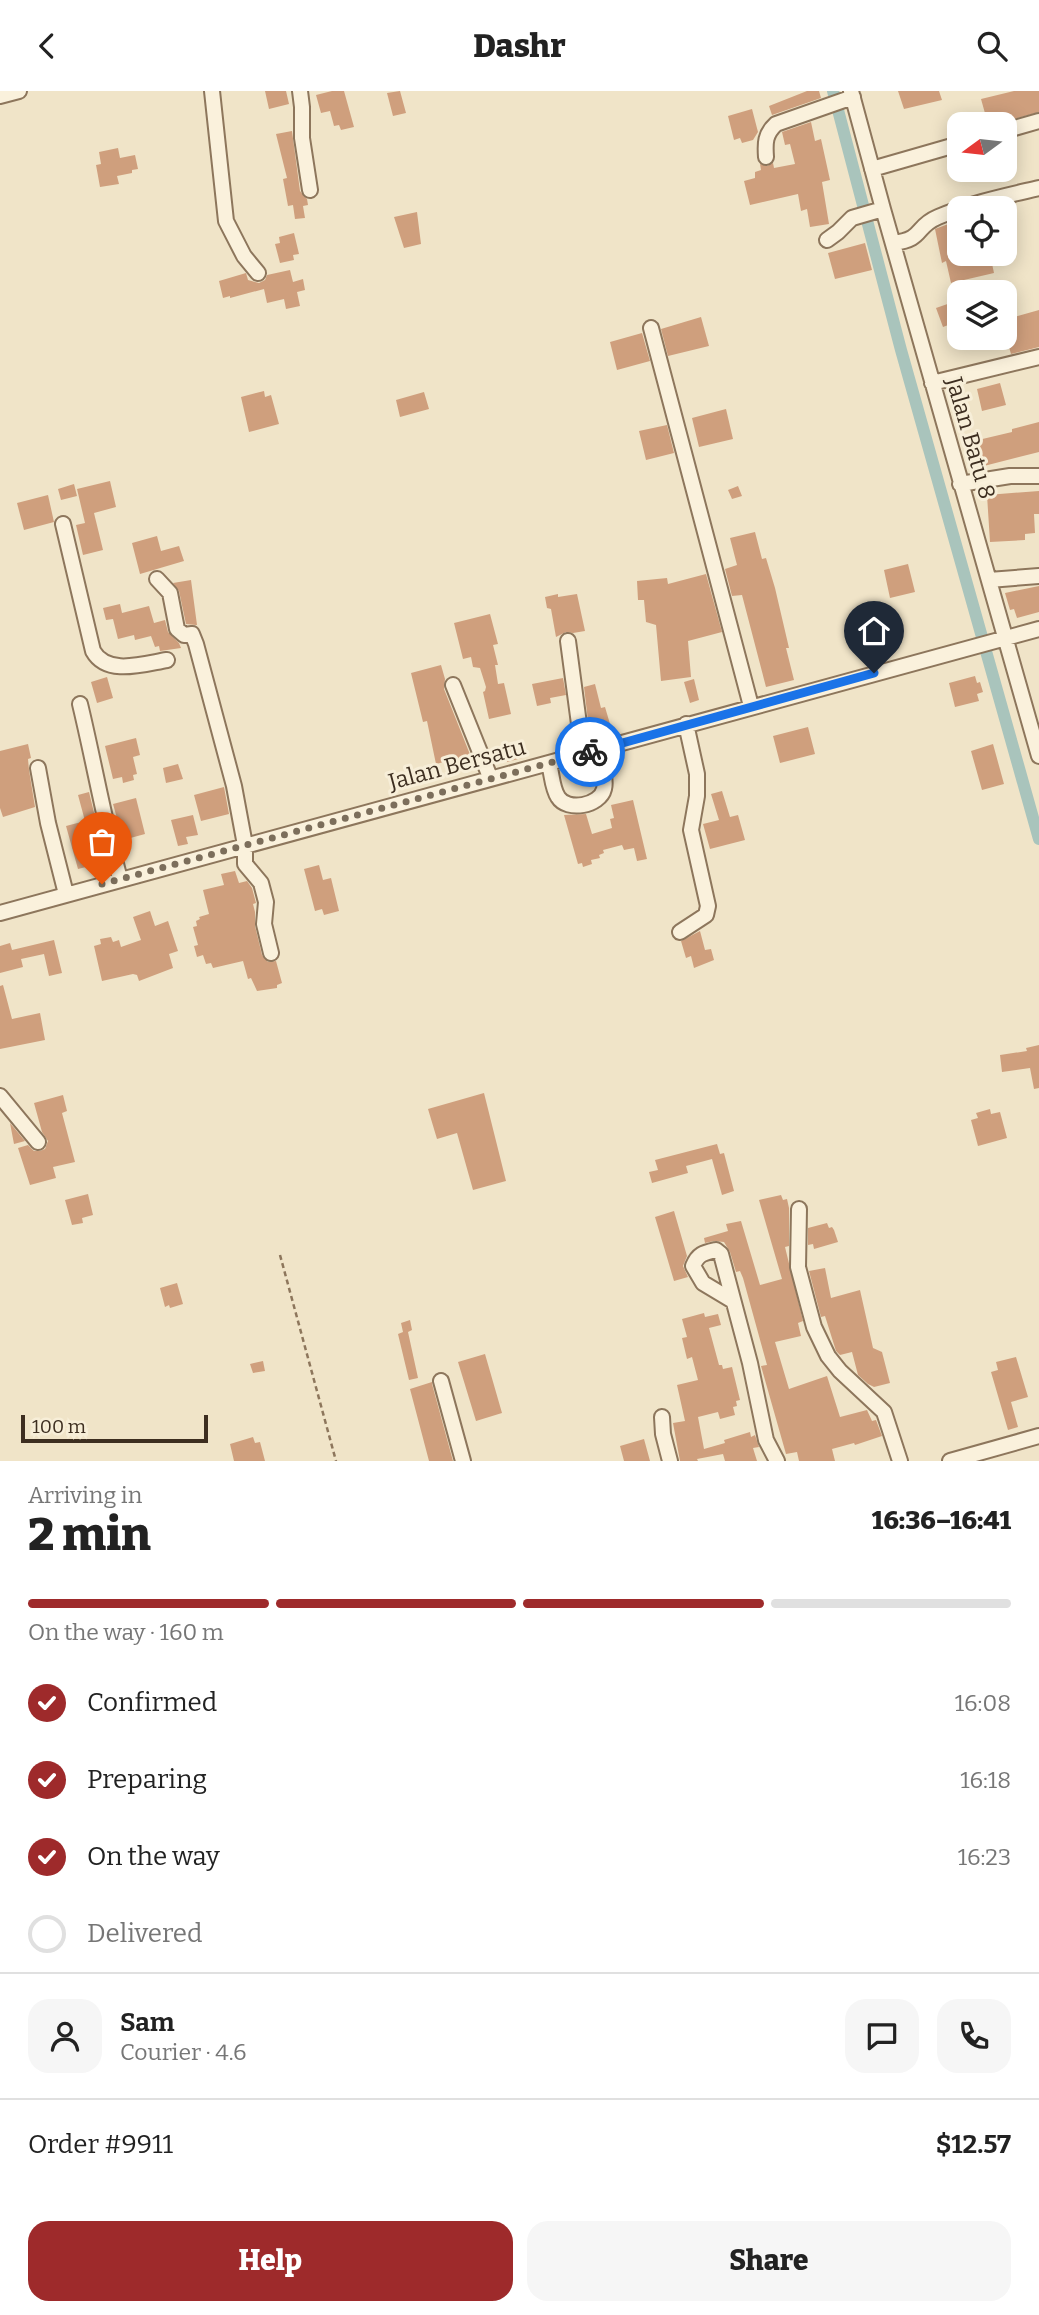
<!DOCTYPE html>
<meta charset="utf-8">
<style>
body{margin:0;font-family:Bitter,serif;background:#f6f6f6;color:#222;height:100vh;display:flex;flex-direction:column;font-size:26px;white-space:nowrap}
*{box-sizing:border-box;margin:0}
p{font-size:23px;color:#767676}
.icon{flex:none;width:38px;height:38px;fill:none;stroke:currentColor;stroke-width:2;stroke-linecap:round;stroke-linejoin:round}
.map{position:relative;height:1370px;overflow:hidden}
.sheet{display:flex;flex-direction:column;background:#fff;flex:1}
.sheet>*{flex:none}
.needle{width:46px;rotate:255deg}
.controls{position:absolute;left:947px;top:21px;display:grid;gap:14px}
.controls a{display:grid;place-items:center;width:70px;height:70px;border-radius:14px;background:#fff;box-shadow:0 4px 18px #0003;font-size:35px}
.scale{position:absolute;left:21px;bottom:18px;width:187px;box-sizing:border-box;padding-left:7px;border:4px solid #3d2e20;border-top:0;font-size:19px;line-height:24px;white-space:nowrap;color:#3d2e20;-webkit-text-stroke:5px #f7eed8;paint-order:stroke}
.pin{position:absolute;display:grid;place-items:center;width:60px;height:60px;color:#fff;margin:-72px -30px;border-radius:50% 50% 50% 0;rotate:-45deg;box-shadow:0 0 7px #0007}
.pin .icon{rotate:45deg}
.courier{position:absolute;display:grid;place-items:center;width:70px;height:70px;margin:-35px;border:5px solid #1a73e8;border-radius:50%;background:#fff;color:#222;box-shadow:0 2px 9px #0007}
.head em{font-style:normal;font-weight:800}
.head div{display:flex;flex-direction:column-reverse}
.head{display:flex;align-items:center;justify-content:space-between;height:119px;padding:0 28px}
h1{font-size:46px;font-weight:800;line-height:52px}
.bar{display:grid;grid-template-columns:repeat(4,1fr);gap:10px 7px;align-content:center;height:84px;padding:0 28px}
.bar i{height:9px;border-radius:5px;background:#e0e0e0}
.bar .current{background:#9e2a2b}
.bar p{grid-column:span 4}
.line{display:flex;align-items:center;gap:18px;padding:0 28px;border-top:2px solid #e0e0e0}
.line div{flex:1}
.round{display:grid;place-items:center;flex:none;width:74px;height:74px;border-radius:21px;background:#f6f6f6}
ol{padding:0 28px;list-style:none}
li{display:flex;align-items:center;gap:21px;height:77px}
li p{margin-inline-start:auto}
li .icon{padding:7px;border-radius:50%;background:#9e2a2b;color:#fff;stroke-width:4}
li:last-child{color:#767676}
li i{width:38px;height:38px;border:4px solid #e0e0e0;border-radius:50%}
.button{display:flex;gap:14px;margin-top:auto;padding:14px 28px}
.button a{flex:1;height:80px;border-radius:21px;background:#9e2a2b;color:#fff;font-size:28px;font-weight:800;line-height:80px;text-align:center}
.button a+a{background:#f6f6f6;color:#222}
header{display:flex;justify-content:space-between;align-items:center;height:91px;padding:0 28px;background:#fff;font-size:32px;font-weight:800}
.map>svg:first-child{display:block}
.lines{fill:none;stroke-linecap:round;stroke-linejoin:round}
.canal{stroke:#a9c4bc;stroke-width:12}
.building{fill:#cf9f7d}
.minor-casing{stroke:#8d765c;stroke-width:18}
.path{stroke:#8d765c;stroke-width:2.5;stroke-dasharray:5 3.5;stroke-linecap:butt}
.minor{stroke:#faf1dc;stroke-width:14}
.done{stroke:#7c6e5b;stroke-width:7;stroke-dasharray:0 12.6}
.route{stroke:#1a73e8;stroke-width:9}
.labels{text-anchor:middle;stroke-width:6;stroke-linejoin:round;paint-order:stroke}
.street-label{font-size:23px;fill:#3d2e20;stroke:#f7eed8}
</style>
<header><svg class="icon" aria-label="back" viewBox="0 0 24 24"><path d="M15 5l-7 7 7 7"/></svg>Dashr<svg class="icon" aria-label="search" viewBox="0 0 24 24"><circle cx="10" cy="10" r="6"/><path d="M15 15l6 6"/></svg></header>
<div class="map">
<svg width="1039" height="1370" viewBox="0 0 1039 1370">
<rect width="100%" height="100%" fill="#f0e4c8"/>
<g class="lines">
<path class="canal" d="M833 0 901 259 1039 748"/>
</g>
<path class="building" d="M265 0H286L289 13 269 18Z
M332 0H344L354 36 341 39 339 34 334 35 330 20 321 22 316 4Z
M400 0 406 22 393 25 387 2Z
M807 0H819L821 7 772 24 769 15Z
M898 0H939L942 9 904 18Z
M1014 0H1039V21L997 33H988L981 8Z
M752 18 758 41 753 49 742 52 740 47 734 49 728 25Z
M811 31 815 50 821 48 830 89 822 91 829 133 810 136 807 118 801 120 798 103 750 114 744 90 755 87V81L761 79 760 73 767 75 773 72 774 77 795 73 790 53 785 54 782 41Z
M292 40 300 100 307 108 308 114 303 115 305 127 295 128 293 114 288 115 283 88 287 87 276 43Z
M118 57 120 67 135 64 138 78 132 79V82L117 85 119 93 100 96 96 74 101 73 99 61Z
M417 121 421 153 404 157 394 126Z
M959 129V163H990L994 182 951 192 946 170 942 172 935 138Z
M294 142 299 163 293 164 294 169 280 172 275 153 280 152 279 146Z
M865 152 872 179 835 188 828 162Z
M290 179 293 191 303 188 305 199 297 201 300 215 286 218 284 208 267 212 264 198 230 207V205L223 207 219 190 246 182 248 189 259 192 265 189 267 184Z
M959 209V230L943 236 936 217Z
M1039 219V256L1011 263 1004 239V229Z
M701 226 709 255 668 265 661 238Z
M642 242 650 270 617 279 610 251Z
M1000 292 1006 314 982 320 977 298Z
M264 300 265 306 271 304 279 333 249 341 241 306Z
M424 301 429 318 400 326 396 309Z
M726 318 733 348 699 356 692 327Z
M1039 331V361L980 376 974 350 1012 341V338Z
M667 334 674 362 646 369 639 340Z
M110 390 116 416 94 422 103 459 83 464 76 434 85 432 77 398Z
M74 393 77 405 61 409 58 398Z
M738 395 742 405 732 408 728 399Z
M1039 400V423H1034L1035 442 1025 443V449L990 451 987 404Z
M48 404 54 431 24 439 17 412Z
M755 441 762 468 766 467 775 497 789 557H786L794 589 766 596 742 504 732 505 725 478 737 474 730 447Z
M157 445 161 460 179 455 184 470 140 483 132 452Z
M908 473 915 501 890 507 884 479Z
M706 483 722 541 688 550 691 586 661 590 656 534 646 531 644 509H638L637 490 667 487 668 493Z
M191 489 197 534H196L186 533 179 500 173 492Z
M1039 495V521L1017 527 1014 518 1010 519 1005 502Z
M558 503V506L577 503 585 540 573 542 566 541 556 546 551 518 547 517 545 506Z
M120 513 122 522 149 515 154 532 165 529 168 541 179 552 181 557 160 560 159 555 155 556 151 545 135 549 134 544 118 548 113 528 106 529 103 517Z
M490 523 498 553 493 554 498 574H495L498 593 504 592 511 623 489 628 483 601 485 600 486 596 480 577 473 576 471 566 463 568 454 532Z
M441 574 445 588 444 598 471 666 464 667 467 679 451 683 448 670 436 673 427 630 423 631 411 582Z
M975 585 977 592 980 591 983 601 977 603 979 610 955 616 949 592Z
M107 586 113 607 97 612 91 591Z
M563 587 566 604 550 607 551 612 537 615 532 593Z
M694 588 699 609 690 612 684 591Z
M595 593 601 617 605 616 610 633 589 638 584 596Z
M808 636 815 663 780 672 773 645Z
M136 647 140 664 133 666 137 683 133 684 134 689 123 692 122 686 113 688 105 655Z
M28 653 31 667 28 668 29 679 35 716 3 726 0 717V660Z
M993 653 1004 693 982 699 971 660Z
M519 656 522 667 507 671 504 659Z
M178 673 183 688 166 692 163 677Z
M224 696 229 723 201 730 194 704Z
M722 700 730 726 738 724 745 749 710 758 703 733 719 729 711 703Z
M89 701 106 771 78 778 66 735 85 730 78 704Z
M136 707 145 743 123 749 113 713Z
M633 709 647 768 637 770 634 757 624 759 622 754 603 759 604 762 599 764 600 767 591 769 592 773 583 776 582 772 578 773 564 724 586 723 592 743 612 737 610 728 614 727 611 714Z
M193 724 198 744 186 746 188 753 178 755 171 729Z
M319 774 323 789 331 787 339 820 324 824 322 818 315 820 304 778Z
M235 780 239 792 247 790 252 797 256 812 253 813 255 821V835L262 864 268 871 276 870 282 892 277 894V897L257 900 251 887 248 888 243 870 213 877 211 872 206 873 203 864 197 866 194 855 198 854 193 836 197 835 196 830 200 828 199 826 209 823 203 799 224 794 221 783Z
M150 820 155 835 168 830 178 860 169 863 173 877 139 890 137 884 133 883 102 890 94 855 101 853 100 848 111 846 113 851 119 849 121 856 141 849 133 826Z
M700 840 705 859 711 858 714 869 694 877 691 865 686 867 681 850Z
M54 849 62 882 49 885 44 863 21 868 23 876 0 882V855L10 852 12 859Z
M3 894 12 928 40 922 45 949 0 958V895Z
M1039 954V997L1034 998 1030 977 1002 981 1000 964 1027 960 1026 957Z
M484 1002 506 1090 473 1099 457 1042 437 1048 428 1018Z
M63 1004 67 1020 62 1022 75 1071 53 1076 56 1087 30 1094 18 1057 28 1054 34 1060H40L45 1058 48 1050 42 1041 34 1012Z
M990 1018 991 1023 1000 1021 1007 1047 978 1055 971 1029 978 1027 976 1022Z
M10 1032 25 1050 14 1053Z
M717 1053 720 1063 724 1062 734 1100 722 1104 712 1068 686 1075 688 1082 652 1092 649 1081 658 1079 655 1069Z
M88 1103 93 1124 82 1127 83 1132 72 1134 65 1109Z
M781 1104 783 1109 787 1108 789 1117V1155L785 1156 803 1230 798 1232 801 1245 775 1251 789 1298 827 1285 840 1326 867 1319 872 1330 876 1329 882 1345 855 1354 854 1352 832 1358 835 1370H799L797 1361 786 1363 761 1275 767 1274 743 1187 740 1180 736 1181 730 1161 724 1151 714 1150 705 1152 704 1147 728 1140 726 1133 741 1130 760 1194 782 1188 759 1109Z
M674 1120 687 1165 683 1175 688 1186 674 1190 655 1126Z
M827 1132 829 1137 832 1136 834 1139 838 1151 814 1158 813 1153 808 1154V1137Z
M825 1177 831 1207 860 1199 873 1257 882 1261 890 1292 874 1296 868 1293 858 1284 852 1261 840 1264 836 1260 825 1225 821 1226 809 1180Z
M177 1192 183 1213 170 1217 169 1214 165 1216 160 1197Z
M704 1222 705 1226 718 1223 721 1234 709 1237 719 1274H722L723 1278 732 1276 740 1309 736 1310 737 1315 733 1316 735 1324 720 1328 718 1321 698 1326 704 1358 725 1352 724 1349 750 1341 751 1346 755 1344 759 1356 753 1357 757 1370H725L723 1363 697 1368 698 1370H680L673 1332 685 1330 677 1294 698 1289 692 1266 687 1268 682 1247 687 1246 682 1228Z
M410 1229 412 1239 408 1241 418 1287 409 1289 398 1243 403 1241 401 1232Z
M485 1263 502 1322 476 1330 458 1271Z
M1016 1266 1028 1306 1011 1311 1018 1336 1008 1339 991 1281 998 1279 996 1271Z
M263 1270 265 1280 253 1282 250 1273Z
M432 1291V1293L453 1370H429L410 1298Z
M253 1346 255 1352 260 1351 265 1370H234L230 1353Z
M644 1348 650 1370H624L620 1355Z"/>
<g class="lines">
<defs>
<path id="minor" d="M212 0 226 130 244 165 258 182
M300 0 302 16V47L310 99
M851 0 883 118 1039 665
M0 5 19 0
M1004 40 1039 30
M766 66C765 52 765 43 776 33L853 6
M872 78 959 53
M827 149 838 141 852 127 883 118
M893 152C925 148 914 136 938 126 971 112 1005 105 1039 97
M651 237 751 615
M932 292 1039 266
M960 393 1010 385H1039
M63 433 93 560C107 585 143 573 167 569
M157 488 170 502 177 538 184 544 192 543 196 553 234 695 245 754V773L261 792 266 811 264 833 271 862
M989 489 1039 485
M568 550 583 663
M453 594 490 686
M80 613C94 671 104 730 120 788
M549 673C552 683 552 697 558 706 567 721 600 715 604 698 607 686 599 670 597 659
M38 677 48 732 66 803
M0 822 1039 538
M680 841 706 824 708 815 691 739 697 705V683L686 633
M0 1005 38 1051
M799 1118 798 1176 814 1236 828 1265 840 1280 884 1321 900 1370
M733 1210 703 1192 693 1175C698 1163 703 1162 716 1159L721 1163 750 1272 766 1349 777 1370
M441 1290 463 1370
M662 1326 663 1343 670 1370
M950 1370 1039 1345"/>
</defs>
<use href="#minor" class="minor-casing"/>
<path class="path" d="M280 1164 336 1370"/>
<use href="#minor" class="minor"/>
</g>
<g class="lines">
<path class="done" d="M102 793 590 661"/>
<path class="route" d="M590 661 874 582"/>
</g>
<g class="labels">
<g class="street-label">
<text transform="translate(971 347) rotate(74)" y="8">Jalan Batu 8</text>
<text transform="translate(457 673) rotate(-15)" y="8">Jalan Bersatu</text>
</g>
</g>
</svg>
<div class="controls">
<a><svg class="needle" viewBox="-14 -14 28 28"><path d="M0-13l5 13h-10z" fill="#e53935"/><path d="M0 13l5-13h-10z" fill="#767676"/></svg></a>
<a><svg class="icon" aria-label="locate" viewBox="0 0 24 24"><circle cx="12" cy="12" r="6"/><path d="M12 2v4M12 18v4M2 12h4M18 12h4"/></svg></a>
<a><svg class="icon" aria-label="layers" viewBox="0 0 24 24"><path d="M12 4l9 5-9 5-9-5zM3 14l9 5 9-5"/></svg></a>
</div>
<div class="scale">100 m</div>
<div class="pin" style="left:102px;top:793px;background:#ea580c"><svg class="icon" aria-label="bag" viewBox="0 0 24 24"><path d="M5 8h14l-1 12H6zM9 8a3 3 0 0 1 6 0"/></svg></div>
<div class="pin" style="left:874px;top:582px;background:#1f2937"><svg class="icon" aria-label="home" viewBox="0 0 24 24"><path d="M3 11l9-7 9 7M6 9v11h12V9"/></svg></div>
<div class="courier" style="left:590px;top:661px"><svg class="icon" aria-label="bike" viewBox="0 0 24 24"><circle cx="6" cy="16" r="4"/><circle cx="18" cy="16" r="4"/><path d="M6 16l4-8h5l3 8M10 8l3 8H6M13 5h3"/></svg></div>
</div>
<section class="sheet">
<div class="head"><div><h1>2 min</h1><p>Arriving in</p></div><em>16:36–16:41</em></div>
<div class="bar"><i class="current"></i><i class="current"></i><i class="current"></i><i></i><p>On the way · 160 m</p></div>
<ol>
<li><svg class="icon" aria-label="check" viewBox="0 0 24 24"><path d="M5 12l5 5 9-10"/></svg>Confirmed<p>16:08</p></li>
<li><svg class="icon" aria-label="check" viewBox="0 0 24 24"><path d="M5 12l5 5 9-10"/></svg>Preparing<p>16:18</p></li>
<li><svg class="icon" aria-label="check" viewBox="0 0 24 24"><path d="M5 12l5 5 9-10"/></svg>On the way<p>16:23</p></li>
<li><i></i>Delivered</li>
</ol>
<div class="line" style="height:126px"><a class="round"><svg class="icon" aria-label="person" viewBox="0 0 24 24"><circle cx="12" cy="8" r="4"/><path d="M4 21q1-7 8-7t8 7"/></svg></a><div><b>Sam</b><p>Courier · 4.6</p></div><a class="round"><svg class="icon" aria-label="chat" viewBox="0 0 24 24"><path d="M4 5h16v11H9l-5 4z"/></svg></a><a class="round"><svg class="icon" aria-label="phone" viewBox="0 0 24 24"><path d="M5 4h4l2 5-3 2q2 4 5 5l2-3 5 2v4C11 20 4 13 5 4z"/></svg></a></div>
<div class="line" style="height:91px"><div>Order #9911</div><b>$12.57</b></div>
<div class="button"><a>Help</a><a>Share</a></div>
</section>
